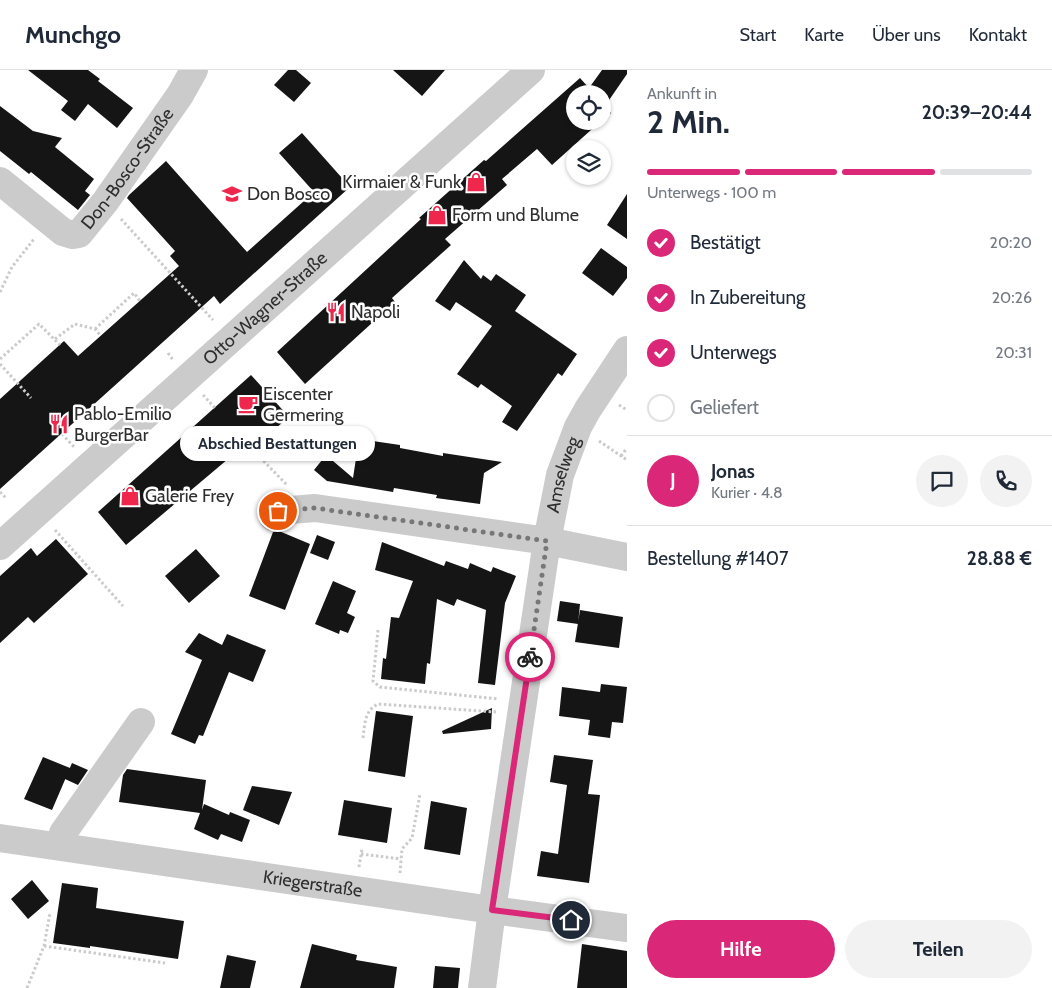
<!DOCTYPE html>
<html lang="de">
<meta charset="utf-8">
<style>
body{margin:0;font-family:Cabin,sans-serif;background:#f2f2f3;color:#1f2937;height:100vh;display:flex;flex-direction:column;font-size:19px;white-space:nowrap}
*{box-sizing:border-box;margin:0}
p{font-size:16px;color:#747a83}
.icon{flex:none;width:28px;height:28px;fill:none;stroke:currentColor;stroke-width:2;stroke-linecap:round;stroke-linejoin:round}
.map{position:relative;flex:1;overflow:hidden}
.sheet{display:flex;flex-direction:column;background:#fff;width:425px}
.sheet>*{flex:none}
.buttons{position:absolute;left:566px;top:15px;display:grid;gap:10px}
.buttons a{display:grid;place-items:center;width:45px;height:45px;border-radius:50%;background:#fff;box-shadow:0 1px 4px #0004;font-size:25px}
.pin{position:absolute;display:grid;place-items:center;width:42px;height:42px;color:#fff;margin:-21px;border:2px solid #fff;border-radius:50%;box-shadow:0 1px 5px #0007}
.courier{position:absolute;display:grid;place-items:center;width:50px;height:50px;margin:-25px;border:4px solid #db2777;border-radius:50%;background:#fff;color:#222;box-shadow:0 1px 6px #0007}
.bubble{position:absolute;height:35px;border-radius:18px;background:#fff;box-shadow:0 1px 4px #0004;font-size:16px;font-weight:700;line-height:35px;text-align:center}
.head em{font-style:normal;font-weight:700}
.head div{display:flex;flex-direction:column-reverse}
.head{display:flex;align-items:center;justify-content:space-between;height:85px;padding:0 20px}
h1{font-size:32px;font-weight:700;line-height:38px}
.bar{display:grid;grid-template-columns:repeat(4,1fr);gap:8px 5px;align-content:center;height:60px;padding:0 20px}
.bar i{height:6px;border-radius:4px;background:#e0e1e3}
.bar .current{background:#db2777}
.bar p{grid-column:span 4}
.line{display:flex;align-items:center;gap:12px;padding:0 20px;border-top:1px solid #e0e1e3}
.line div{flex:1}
.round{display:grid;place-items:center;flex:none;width:52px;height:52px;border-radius:26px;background:#f2f2f3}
ol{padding:0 20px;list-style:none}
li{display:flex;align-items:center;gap:15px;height:55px}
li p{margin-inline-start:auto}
li .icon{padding:5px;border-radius:50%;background:#db2777;color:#fff;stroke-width:4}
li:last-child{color:#747a83}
li i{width:28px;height:28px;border:2px solid #e0e1e3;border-radius:50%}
.cta{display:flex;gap:10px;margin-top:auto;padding:10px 20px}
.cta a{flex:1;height:58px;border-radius:30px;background:#db2777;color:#fff;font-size:20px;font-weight:700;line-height:58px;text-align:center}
.cta a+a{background:#f2f2f3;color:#1f2937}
header{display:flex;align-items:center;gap:30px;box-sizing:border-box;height:70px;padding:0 25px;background:#fff;border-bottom:1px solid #e0e1e3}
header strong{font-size:24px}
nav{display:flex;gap:28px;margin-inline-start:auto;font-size:18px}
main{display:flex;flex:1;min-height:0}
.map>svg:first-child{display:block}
.building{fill:#151515}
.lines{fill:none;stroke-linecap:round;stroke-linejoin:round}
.path{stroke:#cbcbcb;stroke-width:3;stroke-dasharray:2.5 2.5;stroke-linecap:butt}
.minor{stroke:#cbcbcb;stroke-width:28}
.done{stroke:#777;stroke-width:5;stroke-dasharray:0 9}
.route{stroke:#db2777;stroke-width:6}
.labels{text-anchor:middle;stroke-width:5;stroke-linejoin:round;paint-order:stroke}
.street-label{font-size:18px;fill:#2e2e2e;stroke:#fff}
.poi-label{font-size:18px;fill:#2e2e2e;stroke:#fff;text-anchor:start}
</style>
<header>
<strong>Munchgo</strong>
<nav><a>Start</a><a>Karte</a><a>Über uns</a><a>Kontakt</a></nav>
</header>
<main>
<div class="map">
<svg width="627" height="918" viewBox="0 0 627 918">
<rect width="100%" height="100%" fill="#fff"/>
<path class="building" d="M28 0H88L100 9 98 11 133 38 117 58 88 34 75 51 61 40 68 31Z
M288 0H296L311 13 294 32 274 15Z
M393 0H445L422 26Z
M602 0H627V4L605 36 611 43 602 50V24H575V51H601L552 95 537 79 502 109 507 115 445 169 451 175 392 228 395 232 305 314 277 282 421 149 419 148 484 90 486 91 580 8 589 18Z
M0 36 33 61 62 68 55 77 94 109 85 121 90 125 78 140 31 102 29 104 0 81Z
M302 63 350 117 220 234 214 226 0 419V329L64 271 78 286 179 196 170 186 175 181 127 128 129 125 166 91 247 182 314 122 279 83Z
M627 124V169L607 155Z
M601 178 627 197V208L613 226 582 203Z
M464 190 481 209 483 205 491 211 496 204 526 225 515 241 577 284 562 306 558 303 517 361 502 352 512 336 481 314 478 318 457 304 492 256 456 232 450 241 435 231Z
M251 305 289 347 262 370 260 368 251 377 247 373 126 475 98 442Z
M359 369 400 375V378L443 386V383L502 392 484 403 480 434 436 428 437 425 394 418 393 422 327 411 314 400 326 385 353 408Z
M279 461 310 474 285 540 249 526 273 462Z
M317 465 335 472 328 490 310 483Z
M56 469 88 504 34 553 28 547 0 573V506L31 478 37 486Z
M382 472 444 496 446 491 468 499 470 493 491 502 493 497 516 506 505 533 495 615 478 613 486 540 457 529 454 536 437 529 430 594 427 593 425 614 381 609 383 588 386 589 391 547 399 548 413 511 375 500Z
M196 479 220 506 189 533 165 506Z
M333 511 356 521 347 543 355 547 348 563 340 560 339 564 315 554Z
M560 531 580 534 578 554 557 551Z
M580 540 623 547 619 578 575 572Z
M199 563 222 575 227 564 266 580 253 612 229 602 203 666 199 665 195 674 171 664 202 590 185 582Z
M601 614 627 617 623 653 612 652 610 668 588 665 590 650 559 646 562 617 600 622Z
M492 638 491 659 443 664 442 661Z
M376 641 413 646 405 707 368 701Z
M554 685 593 690 588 724 600 725 589 813 537 806 541 781 558 784 567 715 550 712Z
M43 687 70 698 52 740 24 729Z
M72 693 88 700 78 715 65 709Z
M127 699 206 710 202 740 204 734 229 745 230 742 250 750 242 772 221 764 218 770 194 759 200 743 119 732 123 705Z
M252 716 292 722 279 755 243 740Z
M344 730 392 738 387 773 338 765Z
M431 731 467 738 460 785 424 779Z
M32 810 49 831 28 849 11 829Z
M62 813 98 818 96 838 184 851 178 889 90 876V878L53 873Z
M312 874 357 885 356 890 397 897 394 918H300Z
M582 874 627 881V918H577Z
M227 885 256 891 250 918H220Z
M435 896 460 898 458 918H433Z"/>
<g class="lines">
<path class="path" d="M121 149 213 250
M0 222 12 197 34 169
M95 259 134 223 140 231
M55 269 75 254 95 259 101 266
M168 283 173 290
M0 289 39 254 60 275
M0 294 31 328
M203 325 215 338
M619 335 627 340
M62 364 75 378
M599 371 627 390
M246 373 287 415
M621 386 627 378
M0 422 6 428
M55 460 123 536
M378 560 373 611 380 617 499 629
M363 668C365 654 364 641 378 634L496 642
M361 784 401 789
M359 797 362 779
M400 803 402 779 412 768 420 724
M44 876 165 893
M27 918 44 876 50 843"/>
<g class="minor">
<path id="s1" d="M0 111 63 162 73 165 79 164 105 132 180 25 194 0"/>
<path d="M273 447 278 441 315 438 547 471 627 487"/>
<path id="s2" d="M0 476 531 0"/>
<path id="s3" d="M0 768 492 840 627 858"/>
<path d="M60 776 63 763 141 652"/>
<path id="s4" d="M482 918 492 840 547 471 560 405 578 357 588 339 627 280"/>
</g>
</g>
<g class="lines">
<path class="done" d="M278 441 315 438 547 471 530 587"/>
<path class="route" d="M530 587 492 840 571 850"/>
</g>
<defs>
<symbol id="shop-bare" viewBox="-9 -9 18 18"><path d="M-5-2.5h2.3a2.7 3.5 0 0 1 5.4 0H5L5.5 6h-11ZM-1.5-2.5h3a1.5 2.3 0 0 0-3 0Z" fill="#ef274d" stroke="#fff" stroke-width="2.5" paint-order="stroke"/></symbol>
<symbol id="school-bare" viewBox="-9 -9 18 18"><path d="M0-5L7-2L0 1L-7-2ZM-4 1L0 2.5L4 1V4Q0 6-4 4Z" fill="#ef274d" stroke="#fff" stroke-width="2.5" paint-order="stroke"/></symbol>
<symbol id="restaurant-bare" viewBox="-9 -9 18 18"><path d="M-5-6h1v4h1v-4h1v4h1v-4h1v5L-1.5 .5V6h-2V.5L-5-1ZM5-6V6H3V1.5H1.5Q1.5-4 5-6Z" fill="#ef274d" stroke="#fff" stroke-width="2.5" paint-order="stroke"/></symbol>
<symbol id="cafe-bare" viewBox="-9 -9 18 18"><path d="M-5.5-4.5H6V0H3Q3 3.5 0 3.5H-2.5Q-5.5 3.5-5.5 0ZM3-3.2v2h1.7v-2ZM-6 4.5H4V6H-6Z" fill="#ef274d" stroke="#fff" stroke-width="2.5" paint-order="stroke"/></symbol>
</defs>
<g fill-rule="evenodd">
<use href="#shop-bare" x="462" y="98" width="28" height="28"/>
<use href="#school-bare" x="218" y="110" width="28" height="28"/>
<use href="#shop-bare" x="423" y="131" width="28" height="28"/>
<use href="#restaurant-bare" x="322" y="228" width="28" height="28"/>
<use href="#cafe-bare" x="234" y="320" width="28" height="28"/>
<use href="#restaurant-bare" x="45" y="340" width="28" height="28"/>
<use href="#shop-bare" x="116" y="412" width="28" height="28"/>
</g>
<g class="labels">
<g class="street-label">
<text dy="6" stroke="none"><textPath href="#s1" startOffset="179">Don-Bosco-Straße</textPath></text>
<text dy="6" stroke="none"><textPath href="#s2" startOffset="356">Otto-Wagner-Straße</textPath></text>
<text dy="6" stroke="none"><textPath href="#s4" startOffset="520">Amselweg</textPath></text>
<text dy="6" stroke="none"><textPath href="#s3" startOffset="316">Kriegerstraße</textPath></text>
</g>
<g class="poi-label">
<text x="461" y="118" text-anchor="end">Kirmaier &amp; Funk</text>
<text x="247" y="130">Don Bosco</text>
<text x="452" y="151">Form und Blume</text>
<text x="351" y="248">Napoli</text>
<text x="263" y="330">Eiscenter<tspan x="263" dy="21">Germering</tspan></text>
<text x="74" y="350">Pablo-Emilio<tspan x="74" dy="21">BurgerBar</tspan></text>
<text x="145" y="432">Galerie Frey</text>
</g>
</g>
</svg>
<div class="buttons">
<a><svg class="icon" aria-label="locate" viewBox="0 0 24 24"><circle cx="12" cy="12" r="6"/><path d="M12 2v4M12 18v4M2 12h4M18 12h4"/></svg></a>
<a><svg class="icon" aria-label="layers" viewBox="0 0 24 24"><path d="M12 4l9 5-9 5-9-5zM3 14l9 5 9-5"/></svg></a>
</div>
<div class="pin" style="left:278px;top:441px;background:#ea580c"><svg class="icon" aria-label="bag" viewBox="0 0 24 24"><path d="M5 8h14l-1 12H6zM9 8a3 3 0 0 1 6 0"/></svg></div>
<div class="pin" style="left:571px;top:850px;background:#1f2937"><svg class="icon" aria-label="home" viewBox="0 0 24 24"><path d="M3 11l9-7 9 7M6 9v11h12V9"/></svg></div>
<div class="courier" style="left:530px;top:587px"><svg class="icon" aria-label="bike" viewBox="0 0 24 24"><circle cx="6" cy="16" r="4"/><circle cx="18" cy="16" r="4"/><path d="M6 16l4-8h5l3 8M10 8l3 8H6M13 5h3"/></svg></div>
<div class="bubble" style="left:180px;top:356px;width:195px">Abschied Bestattungen</div>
</div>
<section class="sheet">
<div class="head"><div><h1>2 Min.</h1><p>Ankunft in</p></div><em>20:39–20:44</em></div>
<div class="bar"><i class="current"></i><i class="current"></i><i class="current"></i><i></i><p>Unterwegs · 100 m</p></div>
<ol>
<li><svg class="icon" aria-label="check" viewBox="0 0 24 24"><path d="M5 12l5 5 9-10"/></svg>Bestätigt<p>20:20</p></li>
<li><svg class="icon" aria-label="check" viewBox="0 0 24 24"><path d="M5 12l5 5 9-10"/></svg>In Zubereitung<p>20:26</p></li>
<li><svg class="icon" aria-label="check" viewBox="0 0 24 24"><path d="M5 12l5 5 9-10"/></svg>Unterwegs<p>20:31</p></li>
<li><i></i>Geliefert</li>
</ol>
<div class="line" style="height:90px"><b class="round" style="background:#db2777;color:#fff">J</b><div><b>Jonas</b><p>Kurier · 4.8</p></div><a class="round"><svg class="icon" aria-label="chat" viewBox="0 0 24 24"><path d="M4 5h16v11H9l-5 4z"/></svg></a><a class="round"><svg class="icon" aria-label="phone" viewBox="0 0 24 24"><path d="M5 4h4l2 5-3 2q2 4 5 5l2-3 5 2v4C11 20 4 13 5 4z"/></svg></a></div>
<div class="line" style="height:65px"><div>Bestellung #1407</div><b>28.88 €</b></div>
<div class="cta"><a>Hilfe</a><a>Teilen</a></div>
</section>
</main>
